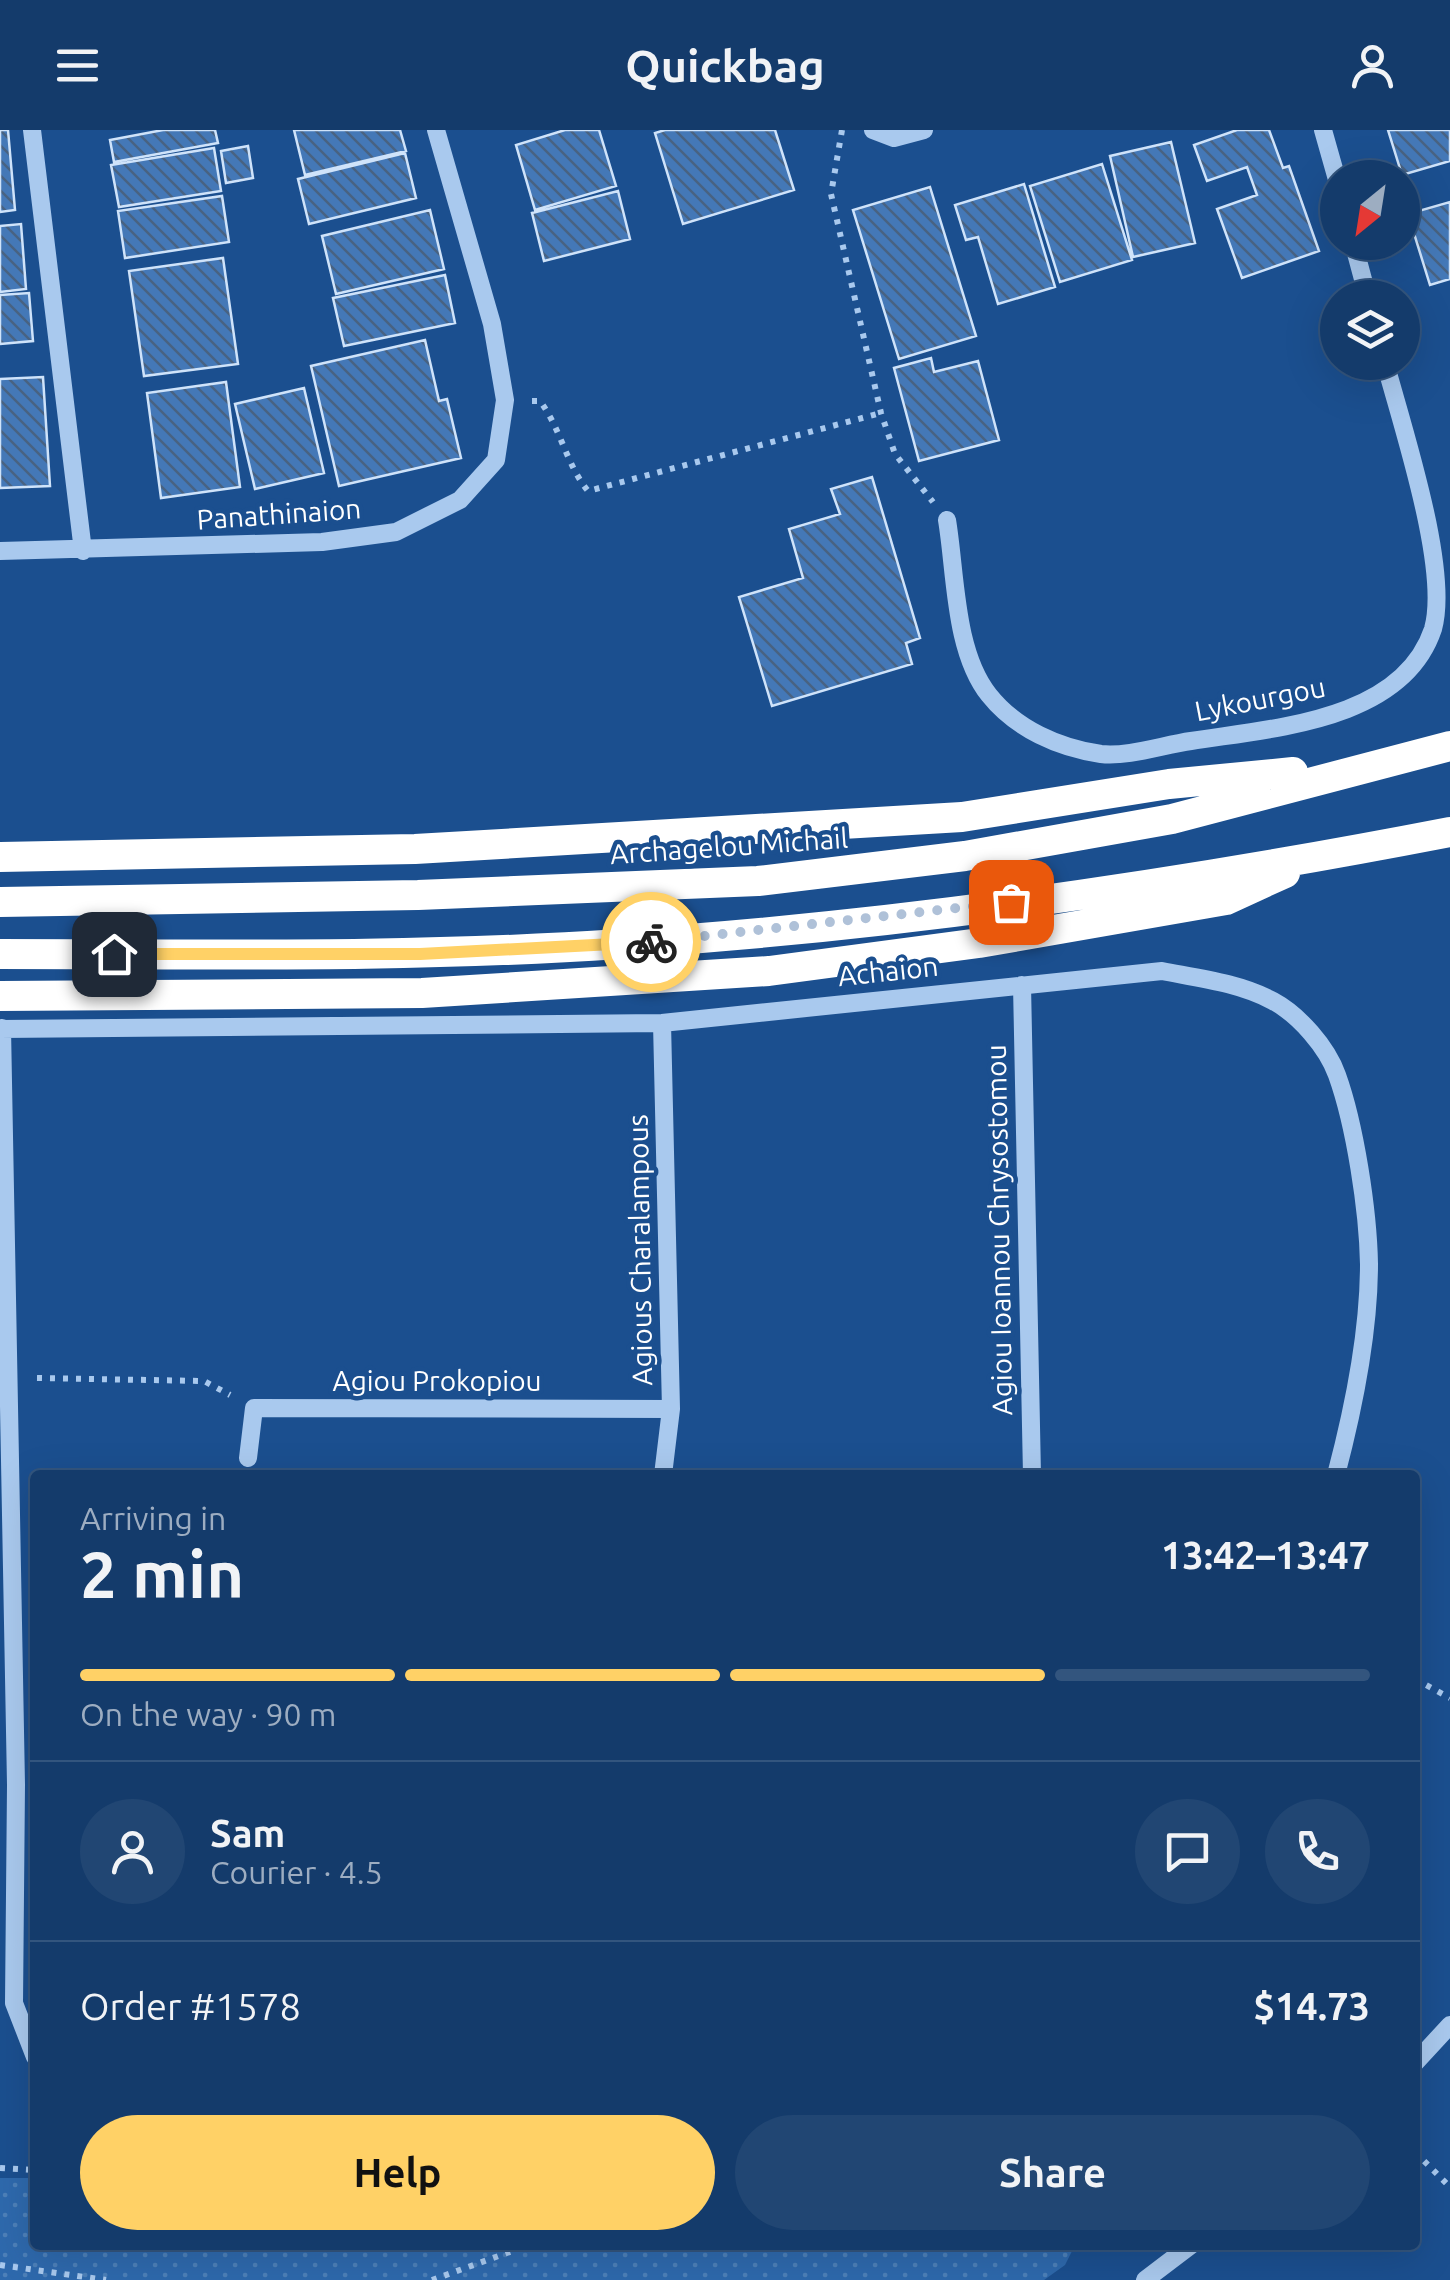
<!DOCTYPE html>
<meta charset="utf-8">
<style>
body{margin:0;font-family:Ubuntu,sans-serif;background:#214673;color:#f1f3f6;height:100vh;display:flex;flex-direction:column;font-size:38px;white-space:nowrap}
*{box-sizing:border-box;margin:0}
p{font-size:32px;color:#9dadc1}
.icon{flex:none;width:55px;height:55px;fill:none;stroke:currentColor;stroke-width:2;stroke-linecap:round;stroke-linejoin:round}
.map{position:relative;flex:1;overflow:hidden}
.side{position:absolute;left:30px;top:1340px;width:1390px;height:780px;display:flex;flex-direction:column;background:#143b6b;border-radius:10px;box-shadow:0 10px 40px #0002,0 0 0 2px #33557e}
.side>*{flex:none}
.needle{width:65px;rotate:210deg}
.fabs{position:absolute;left:1320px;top:30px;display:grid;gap:20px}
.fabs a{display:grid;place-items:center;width:100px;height:100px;border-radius:50%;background:#143b6b;box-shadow:0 10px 40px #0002,0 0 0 2px #33557e;font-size:50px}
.pin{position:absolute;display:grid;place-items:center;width:85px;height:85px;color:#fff;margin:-42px;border-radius:20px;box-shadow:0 5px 15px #0006}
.courier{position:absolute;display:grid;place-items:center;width:100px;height:100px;margin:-50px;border:8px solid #ffd166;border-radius:50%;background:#fff;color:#222;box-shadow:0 2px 12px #0007}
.headline em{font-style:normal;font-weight:600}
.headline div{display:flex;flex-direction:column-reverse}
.headline{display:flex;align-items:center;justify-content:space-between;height:170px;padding:0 50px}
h1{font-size:65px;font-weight:600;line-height:75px}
.bar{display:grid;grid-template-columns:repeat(4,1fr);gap:15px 10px;align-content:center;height:120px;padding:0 50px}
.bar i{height:12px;border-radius:8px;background:#33557e}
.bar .current{background:#ffd166}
.bar p{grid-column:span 4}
.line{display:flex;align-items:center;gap:25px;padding:0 50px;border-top:2px solid #33557e}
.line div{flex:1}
.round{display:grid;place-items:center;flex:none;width:105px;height:105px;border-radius:52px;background:#214673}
.action{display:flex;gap:20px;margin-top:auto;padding:20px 50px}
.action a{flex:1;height:115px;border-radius:60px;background:#ffd166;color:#111;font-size:40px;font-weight:600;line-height:115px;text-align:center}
.action a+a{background:#214673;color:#f1f3f6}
header{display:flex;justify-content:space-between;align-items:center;height:130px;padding:0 50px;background:#143b6b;font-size:45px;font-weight:600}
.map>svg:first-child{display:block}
.grass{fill:url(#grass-dots)}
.building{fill:url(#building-back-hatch);stroke:#cfe3fa;stroke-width:2.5}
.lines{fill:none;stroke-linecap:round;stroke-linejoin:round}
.path{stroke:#a9c9ee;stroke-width:6;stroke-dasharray:5 8;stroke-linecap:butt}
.minor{stroke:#a9c9ee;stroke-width:18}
.highway{stroke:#fff;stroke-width:30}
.done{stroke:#afc1d8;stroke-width:10;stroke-dasharray:0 18}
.route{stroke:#ffd166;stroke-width:12}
.labels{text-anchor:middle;stroke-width:9;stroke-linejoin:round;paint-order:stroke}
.street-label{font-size:28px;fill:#fff;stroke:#1b4f8f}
</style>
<header><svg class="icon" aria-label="menu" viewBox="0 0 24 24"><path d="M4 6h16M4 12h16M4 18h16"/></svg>Quickbag<svg class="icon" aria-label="person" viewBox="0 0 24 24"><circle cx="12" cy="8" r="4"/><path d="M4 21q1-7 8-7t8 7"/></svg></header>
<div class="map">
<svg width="1450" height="2150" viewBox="0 0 1450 2150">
<defs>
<pattern id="grass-dots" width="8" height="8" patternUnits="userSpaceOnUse" patternTransform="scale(2.5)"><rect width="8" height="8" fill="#2e69ad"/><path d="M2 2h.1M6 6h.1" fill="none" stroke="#4d80b9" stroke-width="1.8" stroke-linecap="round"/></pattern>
<pattern id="building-back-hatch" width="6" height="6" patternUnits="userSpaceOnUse" patternTransform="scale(2.5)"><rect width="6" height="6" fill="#4478b7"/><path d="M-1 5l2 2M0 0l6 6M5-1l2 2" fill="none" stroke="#486282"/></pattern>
</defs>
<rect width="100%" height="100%" fill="#1b4f8f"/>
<path class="grass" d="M0 2048H35V2115H1075L1065 2135 1044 2150H0Z"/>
<path class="building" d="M0 0H8L15 80 0 82Z
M163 0H215L218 13 114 32 110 10Z
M294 0H400L406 21 305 45Z
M565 0H599L616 56 535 80 516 15Z
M665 0H775L794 60 683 94 655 3Z
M1237 0H1269L1283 38 1289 36 1319 121 1242 148 1217 79 1257 65 1247 37 1207 51 1194 15Z
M1388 0H1450V31L1402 45Z
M1171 12 1195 113 1133 127 1110 26Z
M248 16 253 48 226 53 221 21Z
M214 18 221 61 119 77 111 35Z
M405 23 416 68 309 94 298 49Z
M1102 34 1132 130 1060 152 1030 56Z
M1024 54 1055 157 998 174 978 107 966 110 955 75Z
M930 57 976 206 899 229 853 80Z
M618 61 630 109 544 131 532 83Z
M222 66 229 112 125 128 118 81Z
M1450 72V149L1430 155 1408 84Z
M430 80 444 139 336 164 322 106Z
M21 94 26 159 0 162V96Z
M223 128 238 234 144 246 129 141Z
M445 145 455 193 344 216 333 168Z
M29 163 33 211 0 214V165Z
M425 210 439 271 447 269 461 328 339 356 311 236Z
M931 228 934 242 978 231 999 310 919 331 894 238Z
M43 247 50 356 0 358V249Z
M226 252 240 357 161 368 147 263Z
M304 258 324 343 255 359 235 274Z
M872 347 920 508 906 513 912 534 772 576 739 467 803 448 789 399 840 384 831 359Z"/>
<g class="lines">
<path class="path" d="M842 0 831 64 881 283 895 324 933 372
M532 271H540C561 299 566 334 588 361L881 283
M37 1248 204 1251 230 1265
M1415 1549 1450 1568
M1415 2022 1450 2057
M0 2038 35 2040
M498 2115 500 2126
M0 2135 106 2150
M432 2150 529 2115"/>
<path class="minor" d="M32 0 83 421
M873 0 894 8 924 0
M1323 0 1338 53
M1353 112 1368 168
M947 390C956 444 954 521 989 565 1016 599 1059 618 1101 624 1128 627 1163 615 1191 611 1271 598 1402 592 1433 499 1450 439 1402 296 1385 232
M0 421 322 412 396 402 460 370 496 330 505 270 492 194 436 0
M1022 855 1032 1345
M662 893 671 1279 663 1345
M2 898 16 1655 14 1873 35 1927
M0 899 662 893 1162 841C1198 848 1240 853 1273 871 1299 885 1327 917 1337 945 1355 995 1368 1080 1369 1134 1369 1204 1354 1277 1336 1345
M248 1328 254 1278 671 1279
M1415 1933 1450 1895
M1145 2150 1191 2115"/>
<path class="highway" d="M0 727 415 719 962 687 1169 654 1293 642
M0 772 418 765 758 751 965 726 1172 689 1450 616
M0 824C206 824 413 828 619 814 898 796 1176 755 1450 702
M0 866 422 863 769 841 979 813 1226 770 1285 743"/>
</g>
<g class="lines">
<path class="done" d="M651 812 1011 772"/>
<path class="route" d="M114 824H420L651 812"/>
</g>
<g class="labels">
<g class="street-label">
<text transform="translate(279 384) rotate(-4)" y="10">Panathinaion</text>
<text transform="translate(1260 569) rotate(-11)" y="10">Lykourgou</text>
<text transform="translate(729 716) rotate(-4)" y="10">Archagelou Michail</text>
<text transform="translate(888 841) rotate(-6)" y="10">Achaion</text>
<text transform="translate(999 1100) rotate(-91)" y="10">Agiou Ioannou Chrysostomou</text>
<text transform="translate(640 1120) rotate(-91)" y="10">Agious Charalampous</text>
<text x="437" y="1261">Agiou Prokopiou</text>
</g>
</g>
</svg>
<div class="fabs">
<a><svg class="needle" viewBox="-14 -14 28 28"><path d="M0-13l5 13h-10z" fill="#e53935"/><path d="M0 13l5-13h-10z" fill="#9dadc1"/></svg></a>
<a><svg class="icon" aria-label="layers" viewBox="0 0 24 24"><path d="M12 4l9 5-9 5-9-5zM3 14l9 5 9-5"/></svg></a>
</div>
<div class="pin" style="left:1011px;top:772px;background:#ea580c"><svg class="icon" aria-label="bag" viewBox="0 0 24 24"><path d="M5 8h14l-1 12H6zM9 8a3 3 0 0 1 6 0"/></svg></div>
<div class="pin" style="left:114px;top:824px;background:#1f2937"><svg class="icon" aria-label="home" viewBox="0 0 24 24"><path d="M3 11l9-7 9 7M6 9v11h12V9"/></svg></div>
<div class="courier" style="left:651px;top:812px"><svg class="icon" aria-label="bike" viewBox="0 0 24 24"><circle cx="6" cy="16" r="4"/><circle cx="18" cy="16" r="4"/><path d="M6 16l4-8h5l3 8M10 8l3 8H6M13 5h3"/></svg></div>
<section class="side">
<div class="headline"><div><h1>2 min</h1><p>Arriving in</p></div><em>13:42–13:47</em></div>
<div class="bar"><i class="current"></i><i class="current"></i><i class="current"></i><i></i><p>On the way · 90 m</p></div>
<div class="line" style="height:180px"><a class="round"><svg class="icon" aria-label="person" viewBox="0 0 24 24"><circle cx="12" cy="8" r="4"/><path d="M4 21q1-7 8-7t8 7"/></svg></a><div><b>Sam</b><p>Courier · 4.5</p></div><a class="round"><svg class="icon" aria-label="chat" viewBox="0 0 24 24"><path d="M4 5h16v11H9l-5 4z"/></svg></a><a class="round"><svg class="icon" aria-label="phone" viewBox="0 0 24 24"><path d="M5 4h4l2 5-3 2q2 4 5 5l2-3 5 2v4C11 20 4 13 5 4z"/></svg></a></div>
<div class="line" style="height:130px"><div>Order #1578</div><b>$14.73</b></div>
<div class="action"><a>Help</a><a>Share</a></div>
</section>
</div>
